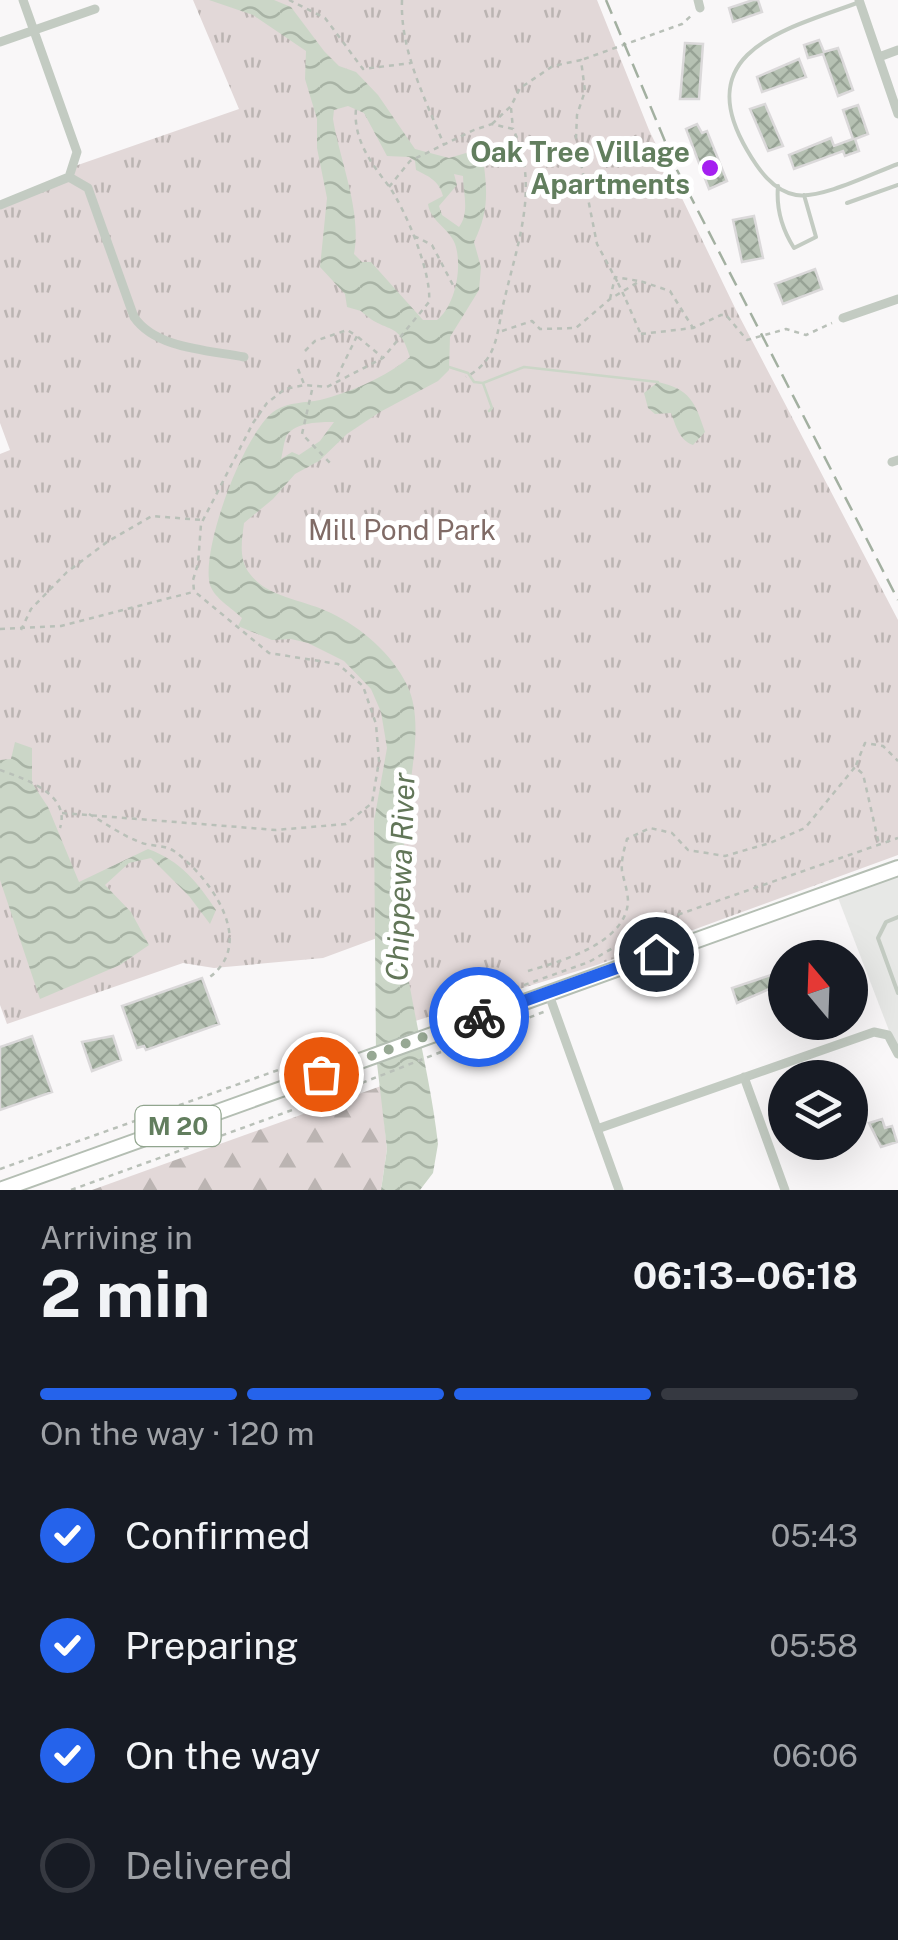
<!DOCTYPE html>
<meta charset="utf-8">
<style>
body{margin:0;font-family:"Public Sans",sans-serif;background:#242831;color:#f1f3f6;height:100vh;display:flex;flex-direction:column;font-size:38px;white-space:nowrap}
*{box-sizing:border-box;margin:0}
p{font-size:32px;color:#9ea1a6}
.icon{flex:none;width:55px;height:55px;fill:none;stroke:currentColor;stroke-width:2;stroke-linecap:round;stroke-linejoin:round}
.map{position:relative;height:1190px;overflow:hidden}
.drawer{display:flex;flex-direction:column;background:#171b24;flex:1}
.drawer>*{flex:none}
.needle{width:65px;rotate:341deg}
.buttons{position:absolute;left:768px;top:940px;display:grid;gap:20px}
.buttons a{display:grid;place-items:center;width:100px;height:100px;border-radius:50%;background:#171b24;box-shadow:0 10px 40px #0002;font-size:50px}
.pin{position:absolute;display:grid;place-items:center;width:85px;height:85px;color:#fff;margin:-42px;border:5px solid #fff;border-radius:50%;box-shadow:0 2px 10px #0007}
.courier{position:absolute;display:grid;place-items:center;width:100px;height:100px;margin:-50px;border:8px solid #2563eb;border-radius:50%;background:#fff;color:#222;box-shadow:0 2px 12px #0007}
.head em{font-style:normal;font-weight:700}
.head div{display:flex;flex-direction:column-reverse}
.head{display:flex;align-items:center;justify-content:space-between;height:170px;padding:0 40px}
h1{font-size:65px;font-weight:700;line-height:75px}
.bar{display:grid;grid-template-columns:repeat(4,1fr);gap:15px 10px;align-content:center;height:120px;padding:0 40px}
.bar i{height:12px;border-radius:8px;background:#363941}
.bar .current{background:#2563eb}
.bar p{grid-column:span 4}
ol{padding:0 40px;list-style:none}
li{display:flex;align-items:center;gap:30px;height:110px}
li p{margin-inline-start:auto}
li .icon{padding:10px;border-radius:50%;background:#2563eb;color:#fff;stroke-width:4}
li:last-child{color:#9ea1a6}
li i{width:55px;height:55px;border:5px solid #363941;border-radius:50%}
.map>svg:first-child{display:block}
.built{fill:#e7e8e6}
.forest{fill:url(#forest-firs)}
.park{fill:url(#park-tufts)}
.water{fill:url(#water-waves);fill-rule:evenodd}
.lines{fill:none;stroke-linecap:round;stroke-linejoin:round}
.stream{stroke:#cbd6c7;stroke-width:2.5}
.building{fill:url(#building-cross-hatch);stroke:#dbd9da;stroke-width:2.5}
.primary-casing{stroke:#b4beb3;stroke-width:18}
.path{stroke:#b9c0b8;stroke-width:2.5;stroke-dasharray:5 5;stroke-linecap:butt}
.service{stroke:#c3cbc2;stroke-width:4}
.minor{stroke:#c3cbc2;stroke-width:9}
.primary{stroke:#fff;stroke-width:14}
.rail{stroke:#a3b0a1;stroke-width:2.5;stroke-dasharray:15 8;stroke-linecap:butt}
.path-bridge{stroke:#b9c0b8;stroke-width:2.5;stroke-dasharray:5 5;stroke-linecap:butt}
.done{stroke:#97a894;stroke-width:10;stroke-dasharray:0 18}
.route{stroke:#2563eb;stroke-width:12}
.poi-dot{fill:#a520f0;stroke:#fff;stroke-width:4}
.labels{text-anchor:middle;stroke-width:10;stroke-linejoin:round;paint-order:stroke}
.shield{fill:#fff;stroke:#91a58e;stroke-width:2.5}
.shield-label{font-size:25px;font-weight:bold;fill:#627e5e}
.poi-label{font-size:28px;font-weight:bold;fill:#627e5e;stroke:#fff;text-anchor:end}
.park-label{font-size:28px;fill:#806b66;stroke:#fff}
.water-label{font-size:30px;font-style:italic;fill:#627658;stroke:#fff}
</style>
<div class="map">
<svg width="898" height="1190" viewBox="0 0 898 1190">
<defs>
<pattern id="forest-firs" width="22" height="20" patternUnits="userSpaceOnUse" patternTransform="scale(2.5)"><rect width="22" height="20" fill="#e2d8d8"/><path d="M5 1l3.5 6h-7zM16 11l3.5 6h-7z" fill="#bbb4b2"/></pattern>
<pattern id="park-tufts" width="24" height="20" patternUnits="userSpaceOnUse" patternTransform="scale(2.5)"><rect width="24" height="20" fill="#e2d8d8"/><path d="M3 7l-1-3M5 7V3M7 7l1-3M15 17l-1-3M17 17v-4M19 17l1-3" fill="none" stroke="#bbb4b2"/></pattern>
<pattern id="water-waves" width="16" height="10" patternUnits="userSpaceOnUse" patternTransform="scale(2.5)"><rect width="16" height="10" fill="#cbd6c7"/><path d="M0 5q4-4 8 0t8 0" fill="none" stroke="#a8b3a5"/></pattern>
<pattern id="building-cross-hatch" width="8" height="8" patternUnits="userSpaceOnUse" patternTransform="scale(2.5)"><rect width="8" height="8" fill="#b6c1b3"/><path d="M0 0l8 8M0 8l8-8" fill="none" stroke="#97a295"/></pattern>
</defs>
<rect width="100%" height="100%" fill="#f9f7f8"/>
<path class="built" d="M898 868V1054L835 890Z"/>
<path class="forest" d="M381 1086 387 1149 381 1190H92Z"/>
<path class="park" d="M193 0H597L649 130 736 310 898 620V855L597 965 399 1026 396 931 323 958 214 968 183 963 7 1024 0 1005V454L10 450 0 423V205L57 185 75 166 239 109Z"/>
<path class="water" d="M209 0H274L291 7 324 51 339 66 356 72 378 95 415 149 449 158 466 153 484 166C488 197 487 215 474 242L481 267 479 290 450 337 449 370 438 381 380 412 347 434 319 461 295 474 273 499 244 523C242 540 238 559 250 574 268 598 306 600 331 613 362 628 392 654 407 685 423 718 412 763 409 798 403 849 398 906 405 957 414 1019 431 1081 438 1144L433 1173 420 1190H381L387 1149 376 1055 374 821 387 748 381 712 371 689 344 661 308 643 291 639 272 640 238 626 242 618C232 608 215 599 210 585 200 550 245 429 276 410 289 402 305 403 320 400 351 392 386 377 410 357 399 319 386 335 361 311L347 307 345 294 320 267 327 198 317 148V119L305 79 306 51 253 15ZM348 106 364 113 387 156 409 157 415 161 416 170C430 177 439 181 443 196L428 204C430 221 450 229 455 244 463 267 455 306 437 320H423L371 262H362L354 254C362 211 340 162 333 119L334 110ZM454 174 463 176C463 193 470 212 459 227L442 215 439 206 457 185ZM334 422 320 441 299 455 292 452 281 459C283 452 284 440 287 435 296 422 320 422 334 422Z
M658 382C690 389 695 402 705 432L693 445C679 440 676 426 671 413L655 414 648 408 644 393Z
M15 742 32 748V783L48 807 79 882 148 849C181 861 197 882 216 910L210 924 189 896 151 858 129 863 105 885 131 912 149 945 120 965 40 999 0 880V760L11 759Z"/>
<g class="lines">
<path class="stream" d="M449 367 468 373 474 382 483 383 492 408 489 411
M483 383 524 367 658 382"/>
</g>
<path class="building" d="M753 0H758L762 12 733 22 729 8Z
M819 40 824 52 838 48 853 90 838 96 823 54 808 58 804 45Z
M685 43 703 44 699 99H680Z
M799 59 806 77 762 92 757 77Z
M765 104 783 146 768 151 750 109Z
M858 105 868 134 855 139 859 151 845 156 843 151 794 169 789 155 831 138 834 146 853 139 843 110Z
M697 124 702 133 707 131 727 181 709 189 686 129Z
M754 216 763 258 742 262 733 220Z
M815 269 822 289 783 304 775 284Z
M777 973 781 984 737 1003 732 988Z
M202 978 219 1024 146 1050 144 1046 137 1048 122 1006Z
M32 1036 52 1092 0 1110V1047Z
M113 1036 121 1060 92 1071 82 1042Z
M882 1119 885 1128 892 1126 897 1142 881 1147 869 1123Z"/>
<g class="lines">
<defs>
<path id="primary" d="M0 1190 898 868"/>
</defs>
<use href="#primary" class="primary-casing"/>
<path class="path" d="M289 0 325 18 363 69 411 63
M402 0C400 51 425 98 444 145
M584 59 682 24 692 15
M511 108 513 129
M492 124 511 106 520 88 553 66 581 60 585 91 577 115 576 138 597 244 618 283
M389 187 410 161 474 130 492 124 513 129C540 184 518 242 505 297 496 331 500 359 466 377
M414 236 432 245 455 289
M610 299 615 277 639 281
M626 300 642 337
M502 331 532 321 540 329 576 328 610 299 640 281 670 291 693 328
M641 334 693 328 721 315H726L747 340 786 329 806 335 832 323
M358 337 382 357
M305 351 315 341 347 330 357 336 335 381
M298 369 304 384
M312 390 302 434 332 465
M0 629 61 626 193 592
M21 630 31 609 67 572 107 542 152 516 202 520
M856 765 865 743 883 746 898 761
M0 770C25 779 71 794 60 828
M62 813 276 830 346 824 372 803 379 761 376 724 363 686 338 664 269 653 194 591 193 580 198 564 201 524 253 423 267 403 285 389 305 385 327 387 383 358 429 302C432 273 405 208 388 185 371 163 353 139 356 109
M89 814C105 823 120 834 137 841 149 847 163 844 174 851 210 877 259 944 207 979
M528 971C561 961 625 944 628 902 628 892 624 881 622 871 621 860 624 850 627 839L650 828 672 833 688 850 725 856 770 843 805 828 855 767 863 774 879 844
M459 1011 479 1001 589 962 657 922 898 838
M0 1169 309 1059 339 1055
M71 1190 295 1109 546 1011"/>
<path class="service" d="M860 2C786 29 689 51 747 150 758 169 773 191 796 195 822 199 873 173 898 164
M778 186C776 208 782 229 794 248L816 237 804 195
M847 203 898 185
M898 917 886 922 878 938 898 993"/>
<path class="minor" d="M23 0 77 152 69 177
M698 0 700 8
M859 0 898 114
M0 42 95 9
M879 57 898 50
M69 177 88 188 134 317C156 349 208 350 244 357
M0 205 69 177
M843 318 898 299
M892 462 898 460
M548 992 619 1190
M744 1077 785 1190
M597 1129 874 1032 888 1035 898 1054"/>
<use href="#primary" class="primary"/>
<path class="rail" d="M606 0 677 170 898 600"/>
<path class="path-bridge" d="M618 283 626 300"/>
</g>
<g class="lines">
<path class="done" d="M321 1074 479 1017"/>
<path class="route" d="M479 1017 656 954"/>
</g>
<circle class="poi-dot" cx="710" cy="168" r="10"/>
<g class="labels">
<rect class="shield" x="135.5" y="1106" width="85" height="40" rx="8"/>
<g class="shield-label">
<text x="178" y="1135">M 20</text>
</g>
<g class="poi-label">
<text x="690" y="162">Oak Tree Village<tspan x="690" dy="32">Apartments</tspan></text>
</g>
<g class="park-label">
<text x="402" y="540">Mill Pond Park</text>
</g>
<g class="water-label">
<text transform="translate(401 877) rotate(-88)" y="10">Chippewa River</text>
</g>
</g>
</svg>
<div class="buttons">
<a><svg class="needle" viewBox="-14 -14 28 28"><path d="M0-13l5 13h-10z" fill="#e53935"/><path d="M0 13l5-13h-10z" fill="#9ea1a6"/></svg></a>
<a><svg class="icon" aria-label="layers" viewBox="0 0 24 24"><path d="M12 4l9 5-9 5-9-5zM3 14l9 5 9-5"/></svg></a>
</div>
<div class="pin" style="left:321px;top:1074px;background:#ea580c"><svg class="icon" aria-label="bag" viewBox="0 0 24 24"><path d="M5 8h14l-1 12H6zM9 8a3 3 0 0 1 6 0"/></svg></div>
<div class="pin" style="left:656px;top:954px;background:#1f2937"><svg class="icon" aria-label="home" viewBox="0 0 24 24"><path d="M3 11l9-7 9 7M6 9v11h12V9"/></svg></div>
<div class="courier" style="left:479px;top:1017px"><svg class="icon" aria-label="bike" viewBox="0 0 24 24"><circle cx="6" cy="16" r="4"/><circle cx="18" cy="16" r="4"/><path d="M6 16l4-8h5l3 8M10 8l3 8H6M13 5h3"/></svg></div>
</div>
<section class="drawer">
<div class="head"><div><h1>2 min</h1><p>Arriving in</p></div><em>06:13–06:18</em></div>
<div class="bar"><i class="current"></i><i class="current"></i><i class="current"></i><i></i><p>On the way · 120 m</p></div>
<ol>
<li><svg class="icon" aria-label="check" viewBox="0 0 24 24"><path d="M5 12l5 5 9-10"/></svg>Confirmed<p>05:43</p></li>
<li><svg class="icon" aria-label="check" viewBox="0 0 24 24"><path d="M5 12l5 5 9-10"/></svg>Preparing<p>05:58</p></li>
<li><svg class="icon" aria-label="check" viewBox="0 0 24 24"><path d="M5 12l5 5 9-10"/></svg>On the way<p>06:06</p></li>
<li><i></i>Delivered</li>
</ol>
</section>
